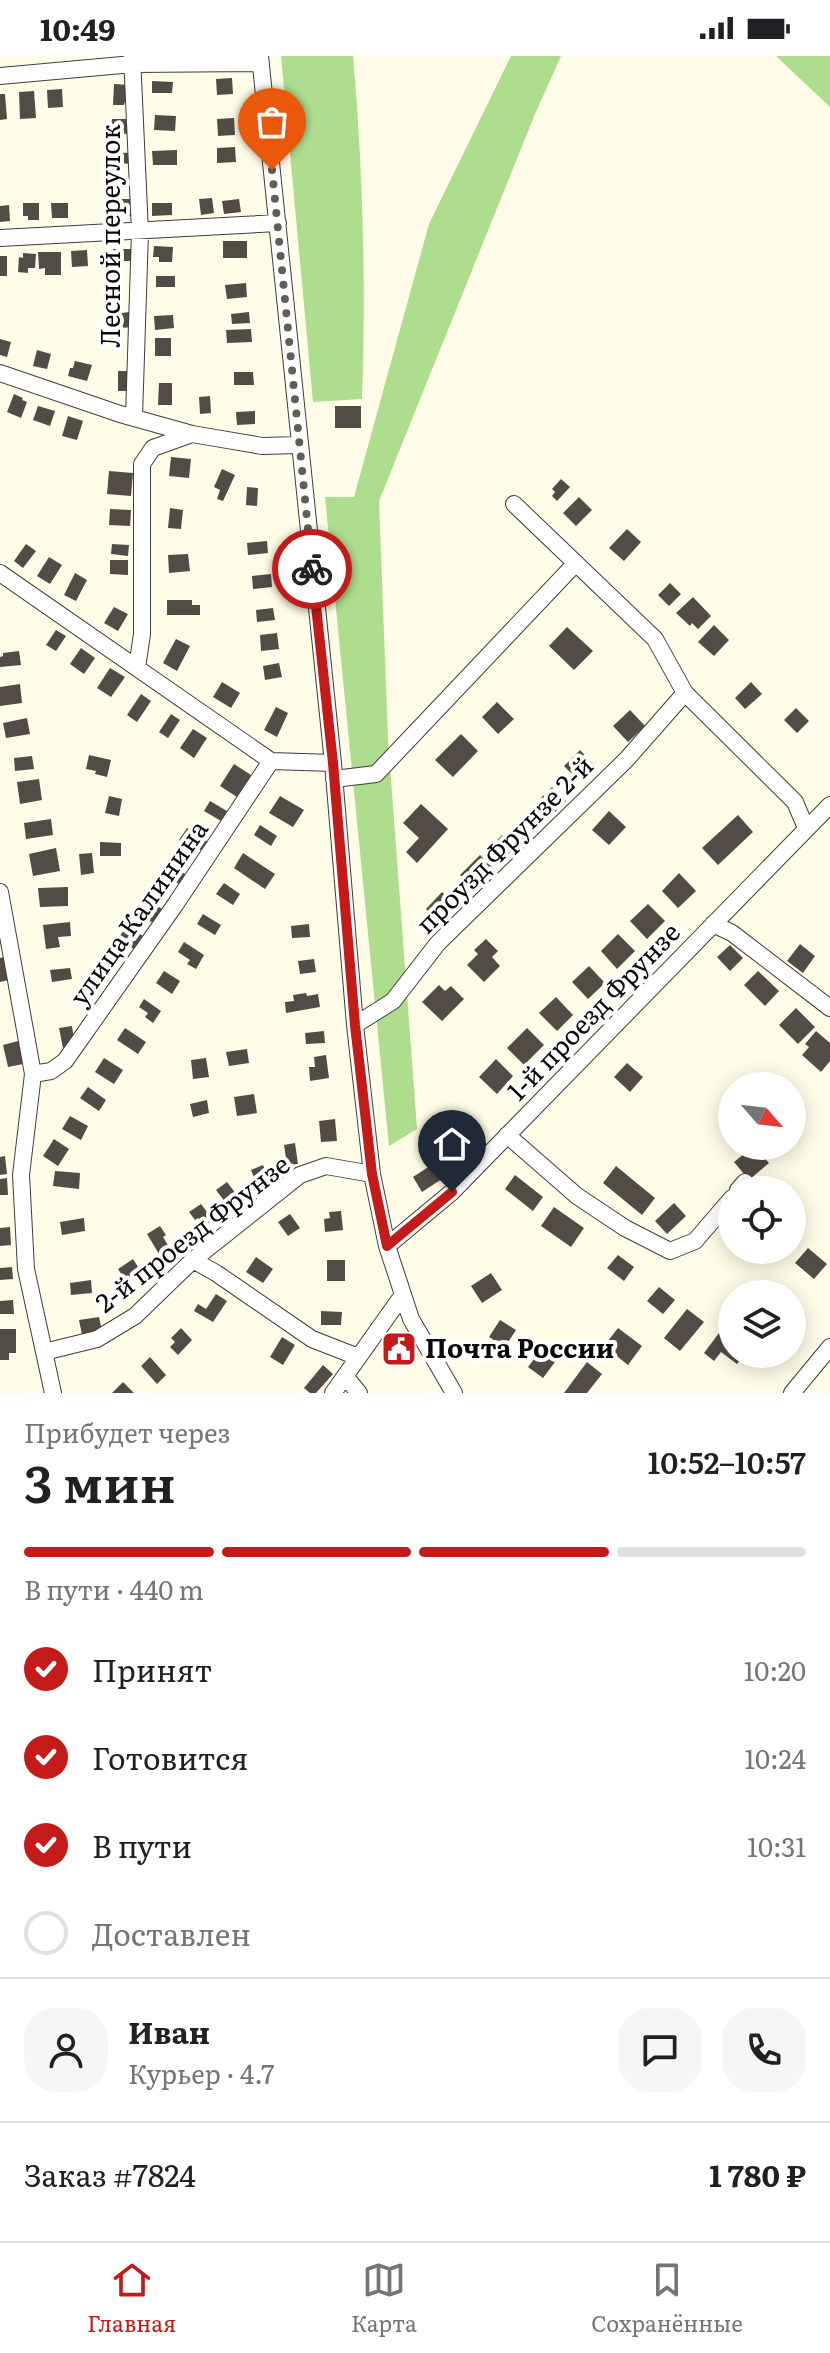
<!DOCTYPE html>
<html lang="ru">
<meta charset="utf-8">
<style>
body{margin:0;font-family:Literata,serif;background:#f6f6f6;color:#202124;height:100vh;display:flex;flex-direction:column;font-size:30px;white-space:nowrap}
*{box-sizing:border-box;margin:0}
p{font-size:26px;color:#757577}
.icon{flex:none;width:44px;height:44px;fill:none;stroke:currentColor;stroke-width:2;stroke-linecap:round;stroke-linejoin:round}
.map{position:relative;height:1337px;overflow:hidden}
.drawer{display:flex;flex-direction:column;background:#fff;flex:1}
.drawer>*{flex:none}
.needle{width:52px;rotate:118deg}
.buttons{position:absolute;left:718px;top:1016px;display:grid;gap:16px}
.buttons a{display:grid;place-items:center;width:88px;height:88px;border-radius:50%;background:#fff;box-shadow:0 4px 20px #0003;font-size:40px}
.pin{position:absolute;display:grid;place-items:center;width:68px;height:68px;color:#fff;margin:-82px -34px;border-radius:50% 50% 50% 0;rotate:-45deg;box-shadow:0 0 8px #0007}
.pin .icon{rotate:45deg}
.courier{position:absolute;display:grid;place-items:center;width:80px;height:80px;margin:-40px;border:6px solid #c31b1a;border-radius:50%;background:#fff;color:#222;box-shadow:0 2px 10px #0007}
.overview em{font-style:normal;font-weight:600}
.overview div{display:flex;flex-direction:column-reverse}
.overview{display:flex;align-items:center;justify-content:space-between;height:136px;padding:0 24px}
h1{font-size:52px;font-weight:600;line-height:60px}
.bar{display:grid;grid-template-columns:repeat(4,1fr);gap:12px 8px;align-content:center;height:96px;padding:0 24px}
.bar i{height:10px;border-radius:6px;background:#e0e0e0}
.bar .active{background:#c31b1a}
.bar p{grid-column:span 4}
.line{display:flex;align-items:center;gap:20px;padding:0 24px;border-top:2px solid #e0e0e0}
.line div{flex:1}
.round{display:grid;place-items:center;flex:none;width:84px;height:84px;border-radius:32px;background:#f6f6f6}
ol{padding:0 24px;list-style:none}
li{display:flex;align-items:center;gap:24px;height:88px}
li p{margin-inline-start:auto}
li .icon{padding:8px;border-radius:50%;background:#c31b1a;color:#fff;stroke-width:4}
li:last-child{color:#757577}
li i{width:44px;height:44px;border:4px solid #e0e0e0;border-radius:50%}
.status{display:flex;justify-content:space-between;align-items:center;height:56px;padding:0 40px;background:#fff;direction:ltr}
.status svg{height:22px;fill:currentColor}
.tab-bar{display:flex;justify-content:space-around;align-items:center;height:112px;border-top:2px solid #e0e0e0;background:#fff;font-size:22px;color:#757577}
.tab-bar a{display:grid;justify-items:center;gap:4px}
.tab-bar .active{color:#c31b1a}
.map>svg:first-child{display:block}
.forest{fill:#addd8d}
.building{fill:#534c46}
.lines{fill:none;stroke-linecap:round;stroke-linejoin:round}
.minor-casing{stroke:#3d3d3d;stroke-width:18}
.minor{stroke:#fff;stroke-width:16}
.done{stroke:#605f57;stroke-width:8;stroke-dasharray:0 14.4}
.route{stroke:#c31b1a;stroke-width:10}
.labels{text-anchor:middle;stroke-width:8;stroke-linejoin:round;paint-order:stroke}
.street-label{font-size:26px;fill:#0a0a0a;stroke:#fff}
.poi-label{font-size:26px;font-weight:bold;fill:#0a0a0a;stroke:#fff;text-anchor:start}
</style>
<div class="status"><b>10:49</b><svg viewBox="0 0 49 12"><path d="M0 12V9h3v3zM5 12V6h3v6zM10 12V3h3v9zM15 12V0h3v12zM26 1h20v11H26zM47 4h2v5h-2z"/></svg></div>
<div class="map">
<svg width="830" height="1337" viewBox="0 0 830 1337">
<rect width="100%" height="100%" fill="#fffce7"/>
<path class="forest" d="M281 0H353C363 114 366 228 362 343L313 346Z
M511 0H561L535 58 379 445 388 683 417 1073 389 1090 325 441H354L429 168Z
M776 0H830V51Z"/>
<path class="building" d="M232 22 233 38 217 39 216 23Z
M152 25 173 26 172 37H152Z
M114 28 130 29 129 45H125L124 49H113Z
M62 33 63 51 48 52 47 34Z
M34 35 36 62 20 63 19 36Z
M0 38H5L7 63 0 64Z
M155 59 176 60 175 75 154 74Z
M234 62 235 79 218 80 217 63Z
M112 63H130L129 78 111 77Z
M235 91 236 106 217 107V92Z
M177 94V109H153L152 95Z
M110 96 130 97V108L121 107V113H110Z
M212 142 214 157 201 159 199 143Z
M110 143H130L131 160 111 161Z
M239 143 241 156 224 158 222 145Z
M23 147H39V164H28V160H23Z
M51 147H68V162H52Z
M152 147H172V159L152 160Z
M9 149 10 165 0 166V150Z
M223 185H247V202H223Z
M154 190 173 191 172 206H159V201H153Z
M113 193H131V205H113Z
M87 194 88 210 72 211 71 195Z
M38 196H61V219H45V212L39 213Z
M23 197 36 198 35 212H28V217L18 216 19 201 23 202Z
M0 200H7V220H0Z
M156 220H175V231H156Z
M246 227 247 241 227 243 225 229Z
M130 256 131 271 115 273 113 258Z
M249 256 250 267 232 268 231 258Z
M173 259 174 272 155 274 154 260Z
M251 273 252 286 227 287 226 274Z
M155 282H171V300H155Z
M0 283 11 286 7 301 0 299Z
M37 294 51 298 47 313 33 310Z
M75 305 92 309 87 325 68 320 70 312H73Z
M118 315H133V335H118Z
M234 316H253L254 329H234Z
M159 327H172V349H158Z
M14 338 23 342 22 344 27 346 21 362 7 356Z
M210 340 211 357 200 358 199 341Z
M38 350 55 355 50 370 33 364Z
M335 350H361V372H335Z
M255 355V368L237 369 236 356Z
M68 360 83 365 77 384 62 380Z
M171 401 191 403 189 422 169 420Z
M222 413 235 419 223 445 217 443 220 434 214 431Z
M109 415 133 417 131 440 107 438Z
M561 423 570 431 557 445 552 440 555 436 552 433Z
M247 431 258 432 257 450 246 449Z
M579 441 592 454 576 470 563 457Z
M170 452 183 454 181 473 168 472Z
M110 453 131 454 130 470 109 469Z
M627 473 641 486 624 505 609 492Z
M267 485 268 497 248 499 247 487Z
M26 488 36 495 23 512 14 505Z
M112 488 129 489 128 500 111 498Z
M188 498 190 515 169 517 168 499Z
M49 501 62 509 50 528 37 520Z
M110 504H128V519L110 518Z
M75 517 87 524 76 545 64 539Z
M271 518 272 531 253 533 252 520Z
M670 527 681 538 669 550 658 539Z
M693 541 711 560 698 573 692 567 690 570 676 557Z
M167 544H192V549H200V559H167Z
M114 551 128 558 118 575 104 567Z
M273 552 275 564 257 566 256 554Z
M714 569 729 584 714 600 698 586Z
M567 571 593 595 574 614 549 590Z
M56 574 66 580 56 595 46 589Z
M277 577 279 593 261 595 260 579Z
M176 583 190 590 177 615 163 607Z
M81 592 95 602 84 618 70 608Z
M19 595 21 609 0 611V601L3 600V597Z
M279 607 282 621 265 624 263 610Z
M110 612 125 621 111 641 97 632Z
M222 626 240 637 231 652 213 641Z
M751 626 762 638 745 653 735 642Z
M20 628 22 647 0 650V631Z
M141 638 151 645 137 666 127 659Z
M497 646 514 663 498 678 482 661Z
M276 651 288 657 277 681 264 674Z
M796 652 809 665 797 677 784 664Z
M630 654 645 670 628 686 613 670Z
M171 658 180 664 168 682 159 676Z
M27 662 30 678 6 682 3 667Z
M193 673 207 682 194 702 180 692Z
M461 678 478 695 453 721 435 704Z
M580 694 594 709 578 724 564 710Z
M89 699 111 704 107 721 95 718 96 715 86 713Z
M32 700 34 713 15 715 14 702Z
M234 708 251 719 237 741 220 730Z
M39 723 42 744 20 748 17 726Z
M552 731 566 745 550 761 536 747Z
M109 740 122 743 119 760 105 757Z
M280 740 304 754 293 771 269 757Z
M210 745 227 755 221 765 204 755Z
M421 748 448 773 417 807 406 796 419 782 403 767Z
M609 755 626 771 609 789 592 774Z
M738 759 753 776 718 809 702 792Z
M51 763 53 779 26 783 24 767Z
M260 769 277 780 271 790 254 779Z
M187 772 208 786 202 795 191 787 188 791 179 784Z
M502 779 515 792 505 801 493 789Z
M100 786 121 787V800H100Z
M56 792 60 815 33 820 29 798Z
M92 797 94 817 81 819 79 798Z
M243 797 275 818 265 833 234 812Z
M480 799 494 813 474 832 460 819Z
M171 809 185 818 179 828 165 819Z
M679 817 696 835 678 852 662 835Z
M224 827 240 838 233 849 216 838Z
M68 831V850L40 851 38 832Z
M442 836 455 849 439 866 426 853Z
M144 841 162 853 153 867 135 856Z
M648 848 665 865 647 883 630 865Z
M203 858 221 869 215 879 197 868Z
M70 866 71 880 58 881 60 891 46 893 43 869Z
M309 868 310 881 292 882 291 870Z
M127 869 143 880 134 893 118 883Z
M618 878 635 895 617 913 601 895Z
M486 883 498 895 492 901 500 910 484 926 467 909 478 898 474 894Z
M184 886 204 899 196 913 187 908 190 904 178 896Z
M800 888 815 900 803 917 787 905Z
M730 889 743 902 730 915 717 901Z
M5 901 9 924 0 926V902Z
M314 903 316 916 300 918 298 905Z
M589 910 605 927 588 943 572 926Z
M70 912 72 923 52 926 50 914Z
M164 915 180 925 172 938 156 927Z
M758 915 779 935 765 950 744 929Z
M439 929 445 935 451 930 464 943 442 965 422 946Z
M306 937 307 940 318 938 320 951 286 957 285 946 294 945 293 939Z
M556 941 573 959 557 975 539 957Z
M144 943 161 955 153 967 145 961 148 957 139 951Z
M796 952 815 971 798 988 779 969Z
M72 970 75 990 63 992 59 972Z
M125 972 146 986 138 998 117 984Z
M527 972 544 989 524 1009 507 992Z
M324 975 325 987 306 988 305 977Z
M816 975 830 987V1005L821 1016 802 999 809 991 805 988Z
M22 984 28 1007 8 1011 3 989Z
M247 993 249 1007 229 1010 226 996Z
M326 999 329 1022 310 1025 309 1011H315L314 1001Z
M104 1002 123 1014 114 1028 95 1016Z
M206 1002 209 1021 193 1023 191 1004Z
M496 1003 513 1020 497 1038 479 1021Z
M627 1007 643 1021 630 1036 614 1021Z
M88 1031 106 1044 99 1055 80 1042Z
M254 1038 257 1057 237 1060 234 1041Z
M207 1044 209 1057 193 1061 190 1048Z
M70 1060 88 1070 81 1084 62 1073Z
M335 1063 337 1085 321 1086 319 1065Z
M54 1083 69 1093 58 1110 43 1100Z
M295 1087 298 1108 287 1109 284 1089Z
M754 1090 769 1107 749 1124 734 1106Z
M5 1100 7 1118 0 1119V1101Z
M439 1104 448 1119 422 1136 413 1121Z
M263 1109 270 1126 258 1131 251 1114Z
M616 1110 655 1142 642 1159 603 1127Z
M55 1115 80 1117 79 1133 53 1130Z
M515 1119 543 1141 533 1155 505 1133Z
M7 1122 8 1139H0V1123Z
M227 1126 240 1143 229 1151 216 1134Z
M674 1147 686 1160 667 1178 655 1165Z
M201 1148 213 1164 203 1170 198 1162 195 1164 189 1156Z
M554 1151 584 1172 571 1191 541 1170Z
M341 1155 343 1174 325 1176 324 1163 330 1162 329 1156Z
M290 1158 300 1172 288 1180 278 1166Z
M84 1162 85 1175 62 1179 60 1166Z
M160 1170 166 1179 163 1181 169 1191 159 1198 147 1178Z
M10 1171 11 1189 0 1190V1172Z
M808 1192 827 1208 814 1223 795 1207Z
M618 1199 634 1211 624 1225 607 1212Z
M256 1201 273 1213 263 1227 246 1216Z
M133 1203 140 1214 125 1224 118 1213Z
M327 1204H345V1225H327Z
M12 1211 13 1223 0 1224V1212Z
M491 1217 502 1234 482 1247 471 1230Z
M91 1224 92 1237 71 1239 70 1227Z
M659 1231 675 1244 663 1258 647 1245Z
M216 1238 227 1245 213 1266 194 1255 198 1248 206 1253Z
M13 1244 14 1258H0V1245Z
M687 1253 704 1266 680 1295 664 1282Z
M321 1255 342 1256 341 1269H321Z
M99 1261 102 1275 82 1279 79 1264Z
M500 1264 516 1274 505 1291 489 1281Z
M181 1272 192 1284 178 1299 170 1291 175 1286 171 1282Z
M618 1272 642 1290 628 1309 604 1290Z
M0 1273H16V1297H9V1304H0Z
M719 1277 732 1287V1298H745L737 1308 721 1296 714 1305 704 1297Z
M282 1281 295 1289 283 1309 270 1301Z
M540 1295 555 1306 543 1322 528 1311Z
M150 1301 166 1319 157 1328 141 1310Z
M587 1306 602 1318 587 1337H564Z
M323 1309 333 1318 316 1337H310L304 1332Z
M123 1326 134 1337H112Z"/>
<g class="lines">
<defs>
<path id="minor" d="M132 0 140 176 134 361
M260 0 333 707 355 969 372 1118 387 1190 411 1263 454 1337
M0 20 133 8 261 7
M0 182 278 167
M0 317 120 358 192 378 262 390 300 389
M514 448 655 583 685 637 795 746 806 772
M0 517 271 705
M137 612 142 578V408L153 392 192 378
M271 705 333 707
M334 723 376 718 576 507
M0 836 33 1018 21 1119 26 1213 53 1337
M713 868 732 877 830 952
M355 969 393 945 438 887 626 704 685 637
M33 1018 51 1015 65 1005 175 849 271 705
M507 1079 577 1140 625 1172 670 1195 695 1185 732 1142
M738 1134 745 1126
M387 1190 452 1136 830 749
M193 1204 216 1217 312 1283 358 1301
M44 1296 97 1283 135 1260 193 1204 300 1119 326 1110 372 1118
M345 1320 359 1337
M333 1337 402 1240
M792 1337 830 1291"/>
</defs>
<use href="#minor" class="minor-casing"/>
<use href="#minor" class="minor"/>
</g>
<g class="lines">
<path class="done" d="M272 114 312 513"/>
<path class="route" d="M312 513 333 707 355 969 372 1118 387 1190 452 1136"/>
</g>
<defs>
<symbol id="civic-square" viewBox="-11 -11 22 22"><rect x="-9" y="-9" width="18" height="18" rx="4" fill="#c31b1a" stroke="#fff"/><path d="M-.6-6.5H3V-4.5H.6V-3L4-1V1h2V6H-6V1h2V-1L-.6-3ZM-1.2 2.5V6h2.4V2.5Z" fill="#fff"/></symbol>
</defs>
<g fill-rule="evenodd">
<use href="#civic-square" x="379" y="1273" width="40" height="40"/>
</g>
<g class="labels">
<g class="street-label">
<text transform="translate(111 180) rotate(-90)" y="9">Лесной переулок</text>
<text transform="translate(505 789) rotate(-45)" y="9">проузд Фрунзе 2-й</text>
<text transform="translate(139 857) rotate(-55)" y="9">улица Калинина</text>
<text transform="translate(594 956) rotate(-46)" y="9">1-й проезд Фрунзе</text>
<text transform="translate(193 1178) rotate(-38)" y="9">2-й проезд Фрунзе</text>
</g>
<g class="poi-label">
<text x="425" y="1302">Почта России</text>
</g>
</g>
</svg>
<div class="buttons">
<a><svg class="needle" viewBox="-14 -14 28 28"><path d="M0-13l5 13h-10z" fill="#e53935"/><path d="M0 13l5-13h-10z" fill="#757577"/></svg></a>
<a><svg class="icon" aria-label="locate" viewBox="0 0 24 24"><circle cx="12" cy="12" r="6"/><path d="M12 2v4M12 18v4M2 12h4M18 12h4"/></svg></a>
<a><svg class="icon" aria-label="layers" viewBox="0 0 24 24"><path d="M12 4l9 5-9 5-9-5zM3 14l9 5 9-5"/></svg></a>
</div>
<div class="pin" style="left:272px;top:114px;background:#ea580c"><svg class="icon" aria-label="bag" viewBox="0 0 24 24"><path d="M5 8h14l-1 12H6zM9 8a3 3 0 0 1 6 0"/></svg></div>
<div class="pin" style="left:452px;top:1136px;background:#1f2937"><svg class="icon" aria-label="home" viewBox="0 0 24 24"><path d="M3 11l9-7 9 7M6 9v11h12V9"/></svg></div>
<div class="courier" style="left:312px;top:513px"><svg class="icon" aria-label="bike" viewBox="0 0 24 24"><circle cx="6" cy="16" r="4"/><circle cx="18" cy="16" r="4"/><path d="M6 16l4-8h5l3 8M10 8l3 8H6M13 5h3"/></svg></div>
</div>
<section class="drawer">
<div class="overview"><div><h1>3 мин</h1><p>Прибудет через</p></div><em>10:52–10:57</em></div>
<div class="bar"><i class="active"></i><i class="active"></i><i class="active"></i><i></i><p>В пути · 440 m</p></div>
<ol>
<li><svg class="icon" aria-label="check" viewBox="0 0 24 24"><path d="M5 12l5 5 9-10"/></svg>Принят<p>10:20</p></li>
<li><svg class="icon" aria-label="check" viewBox="0 0 24 24"><path d="M5 12l5 5 9-10"/></svg>Готовится<p>10:24</p></li>
<li><svg class="icon" aria-label="check" viewBox="0 0 24 24"><path d="M5 12l5 5 9-10"/></svg>В пути<p>10:31</p></li>
<li><i></i>Доставлен</li>
</ol>
<div class="line" style="height:144px"><a class="round"><svg class="icon" aria-label="person" viewBox="0 0 24 24"><circle cx="12" cy="8" r="4"/><path d="M4 21q1-7 8-7t8 7"/></svg></a><div><b>Иван</b><p>Курьер · 4.7</p></div><a class="round"><svg class="icon" aria-label="chat" viewBox="0 0 24 24"><path d="M4 5h16v11H9l-5 4z"/></svg></a><a class="round"><svg class="icon" aria-label="phone" viewBox="0 0 24 24"><path d="M5 4h4l2 5-3 2q2 4 5 5l2-3 5 2v4C11 20 4 13 5 4z"/></svg></a></div>
<div class="line" style="height:104px"><div>Заказ #7824</div><b>1 780 ₽</b></div>
</section>
<nav class="tab-bar">
<a class="active"><svg class="icon" aria-label="home" viewBox="0 0 24 24"><path d="M3 11l9-7 9 7M6 9v11h12V9"/></svg>Главная</a>
<a><svg class="icon" aria-label="map" viewBox="0 0 24 24"><path d="M3 6l6-2 6 2 6-2v14l-6 2-6-2-6 2zM9 4v14M15 6v14"/></svg>Карта</a>
<a><svg class="icon" aria-label="saved" viewBox="0 0 24 24"><path d="M7 4h10v16l-5-4-5 4z"/></svg>Сохранённые</a>
</nav>
